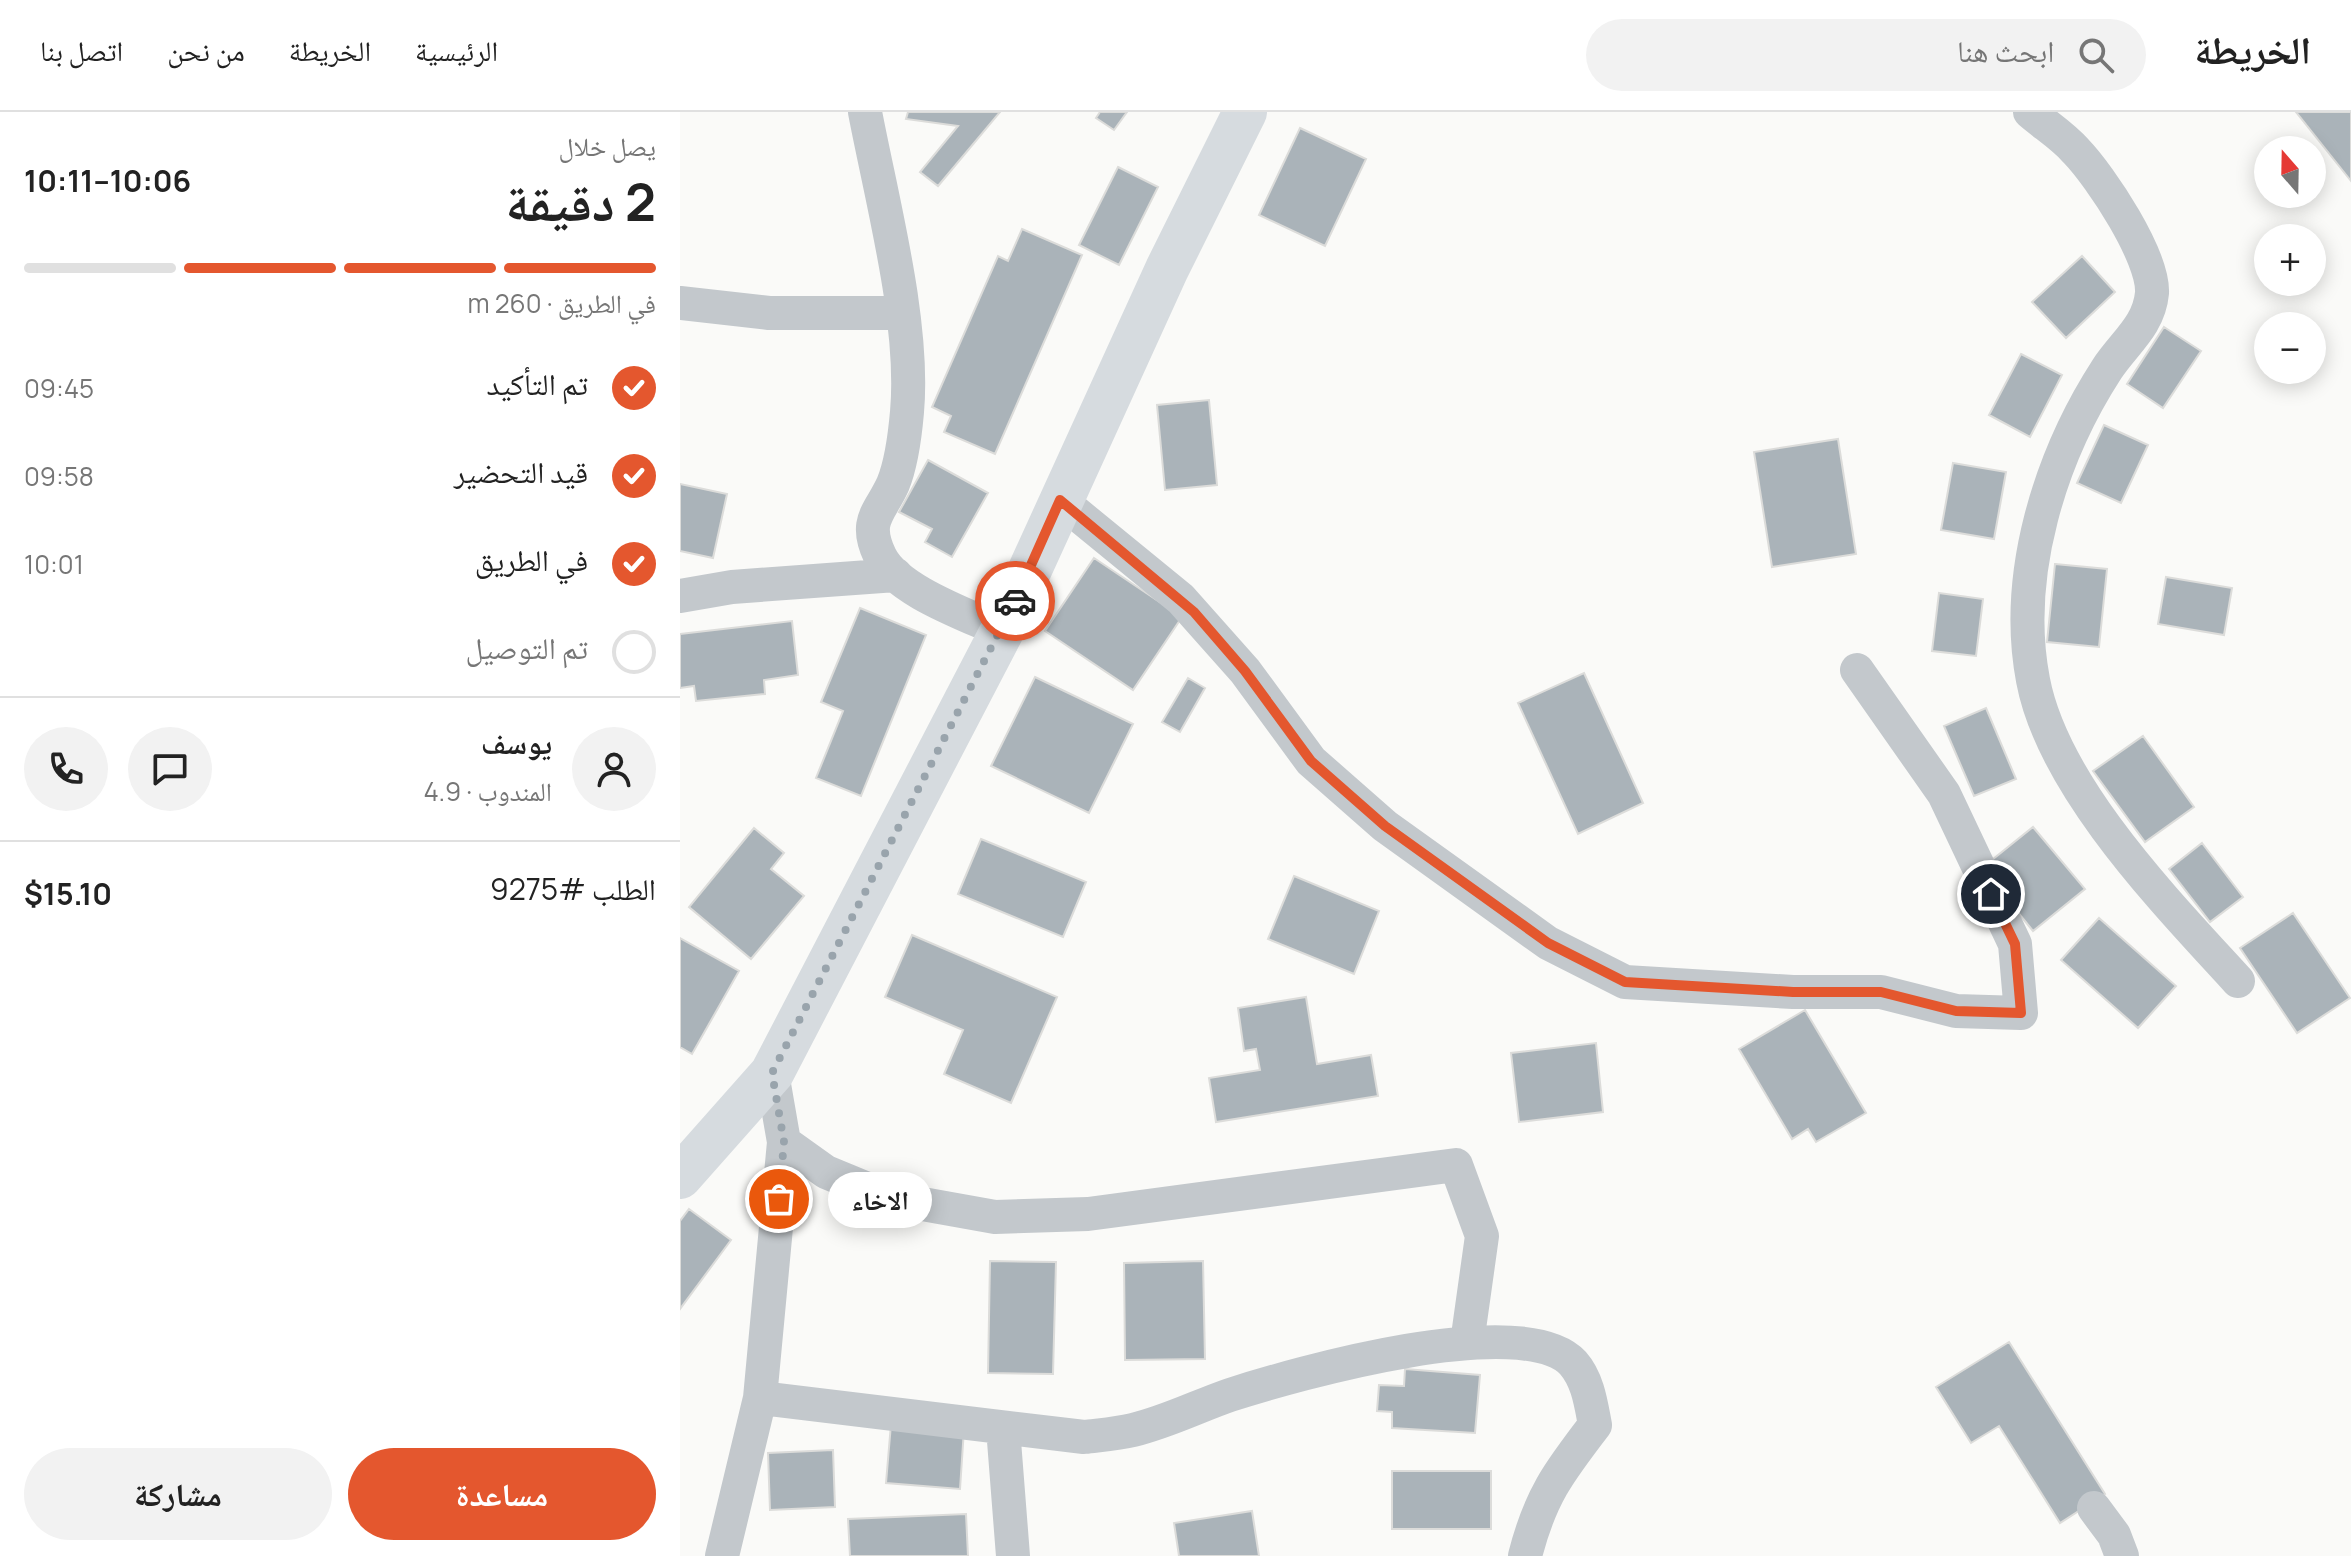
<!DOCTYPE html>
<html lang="ar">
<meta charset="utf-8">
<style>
body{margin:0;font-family:Manrope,"Noto Naskh Arabic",sans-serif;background:#f2f2f2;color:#222;direction:rtl;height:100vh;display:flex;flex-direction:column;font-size:30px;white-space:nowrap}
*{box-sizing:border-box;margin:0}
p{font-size:26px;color:#767676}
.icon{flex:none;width:44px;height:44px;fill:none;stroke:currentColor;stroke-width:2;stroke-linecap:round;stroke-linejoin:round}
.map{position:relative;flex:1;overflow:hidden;direction:ltr}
.side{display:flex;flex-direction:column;background:#fff;width:680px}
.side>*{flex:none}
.needle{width:52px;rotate:340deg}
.fabs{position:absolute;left:1574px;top:24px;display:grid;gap:16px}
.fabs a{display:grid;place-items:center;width:72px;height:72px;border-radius:50%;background:#fff;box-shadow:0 4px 20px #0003;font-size:40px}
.pin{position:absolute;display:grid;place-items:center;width:68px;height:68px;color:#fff;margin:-34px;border:4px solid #fff;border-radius:50%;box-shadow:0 2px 8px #0007}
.courier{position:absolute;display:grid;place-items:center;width:80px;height:80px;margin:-40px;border:6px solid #e4572e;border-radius:50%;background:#fff;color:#222;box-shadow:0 2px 10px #0007}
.bubble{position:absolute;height:56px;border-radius:28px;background:#fff;box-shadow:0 4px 20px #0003;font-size:26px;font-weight:700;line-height:56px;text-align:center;direction:rtl}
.headline em{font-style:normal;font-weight:700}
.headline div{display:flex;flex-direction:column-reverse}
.headline{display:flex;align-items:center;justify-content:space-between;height:136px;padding:0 24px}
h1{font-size:52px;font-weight:700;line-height:60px}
.bar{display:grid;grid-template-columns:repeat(4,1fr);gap:12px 8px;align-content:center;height:96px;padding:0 24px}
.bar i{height:10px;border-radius:6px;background:#e0e0e0}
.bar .active{background:#e4572e}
.bar p{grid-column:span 4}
.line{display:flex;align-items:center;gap:20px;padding:0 24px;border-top:2px solid #e0e0e0}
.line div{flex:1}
.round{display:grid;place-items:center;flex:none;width:84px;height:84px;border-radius:42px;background:#f2f2f2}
ol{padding:0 24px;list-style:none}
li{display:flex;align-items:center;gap:24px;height:88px}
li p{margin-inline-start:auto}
li .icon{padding:8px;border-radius:50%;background:#e4572e;color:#fff;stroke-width:4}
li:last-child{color:#767676}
li i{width:44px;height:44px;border:4px solid #e0e0e0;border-radius:50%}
.primary-button{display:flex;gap:16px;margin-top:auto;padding:16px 24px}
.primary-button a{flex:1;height:92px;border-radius:48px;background:#e4572e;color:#fff;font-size:32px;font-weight:700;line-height:92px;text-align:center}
.primary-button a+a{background:#f2f2f2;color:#222}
header{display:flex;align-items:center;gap:48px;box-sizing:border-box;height:112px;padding:0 40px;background:#fff;border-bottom:2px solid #e0e0e0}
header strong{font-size:38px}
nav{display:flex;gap:44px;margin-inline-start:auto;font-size:28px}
.search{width:560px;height:72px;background:#f2f2f2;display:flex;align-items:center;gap:20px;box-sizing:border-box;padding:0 28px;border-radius:44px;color:#767676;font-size:30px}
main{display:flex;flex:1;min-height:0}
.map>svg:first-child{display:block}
.building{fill:#aab3b9;stroke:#dcdcda;stroke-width:2}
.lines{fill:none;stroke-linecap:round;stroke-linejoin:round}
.street{stroke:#c3c8cc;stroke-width:34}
.secondary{stroke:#d6dbdf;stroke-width:44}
.done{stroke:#99a4ac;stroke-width:8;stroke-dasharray:0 14.4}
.route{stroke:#e4572e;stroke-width:10}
</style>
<header>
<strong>الخريطة</strong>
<div class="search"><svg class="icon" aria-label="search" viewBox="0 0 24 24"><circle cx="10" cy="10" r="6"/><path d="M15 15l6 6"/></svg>ابحث هنا</div>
<nav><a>الرئيسية</a><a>الخريطة</a><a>من نحن</a><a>اتصل بنا</a></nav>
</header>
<main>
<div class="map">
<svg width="1671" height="1444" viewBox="0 0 1671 1444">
<rect width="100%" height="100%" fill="#fafaf8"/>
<path class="building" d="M228 0H320L258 74 240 60 278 14 226 7Z
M420 0H447L434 18 416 6Z
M1616 0H1671V69Z
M620 16 686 47 645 134 579 103Z
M438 55 478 75 439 153 399 133Z
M342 117 402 143 315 342 264 320 271 304 252 295 318 144 328 149Z
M1402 144 1435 180 1386 226 1352 190Z
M1484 215 1521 239 1483 296 1447 272Z
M1341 242 1382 263 1350 325 1309 303Z
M529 288 537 373 485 378 477 293Z
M1424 313 1468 333 1441 391 1397 371Z
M1158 327 1176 442 1092 455 1074 340Z
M248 348 308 381 272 445 245 430 252 417 219 400Z
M1273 351 1326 360 1314 427 1261 418Z
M0 372 47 382 33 446 0 439Z
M414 446 502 505 453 578 365 519Z
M1375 452 1427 457 1419 535 1367 530Z
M1486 465 1552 476 1544 523 1478 512Z
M1259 481 1303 487 1296 544 1252 539Z
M180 496 246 523 181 684 136 666 163 599 141 590Z
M112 509 118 563 84 568 85 582 16 589 14 574 0 576V522Z
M904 561 963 691 898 722 838 591Z
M355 565 453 612 409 701 311 654Z
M508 566 525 576 500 620 482 610Z
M1306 596 1336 667 1294 684 1264 614Z
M1463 624 1514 695 1465 730 1413 659Z
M1353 715 1405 777 1353 819 1302 756Z
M74 716 104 741 91 757 124 784 71 847 9 795Z
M301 727 406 770 383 825 278 782Z
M1522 731 1563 785 1530 810 1489 757Z
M614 764 699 799 674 862 588 827Z
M1613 801 1670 886 1617 921 1560 836Z
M1419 806 1496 874 1458 916 1381 848Z
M232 823 377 885 331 991 264 962 283 918 205 885Z
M0 826 59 859 12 942 0 935Z
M626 885 637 952 691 943 698 984 536 1010 529 966 580 958 576 937 564 939 558 896Z
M1125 898 1186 1001 1136 1030 1128 1017 1112 1027 1059 937Z
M916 931 923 1000 839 1010 831 941Z
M9 1097 51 1128 0 1197V1109Z
M310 1149 376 1150 373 1262 308 1261Z
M523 1149 525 1247 445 1248 444 1151Z
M1329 1230 1425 1382 1380 1411 1319 1314 1291 1331 1256 1275Z
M725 1257 800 1263 795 1321 712 1316V1300L697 1299 699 1273 724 1274Z
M211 1312 284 1317 280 1377 206 1371Z
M153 1338 155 1395 90 1398 88 1341Z
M712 1359H811V1417H712Z
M572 1399 579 1444H499L494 1411Z
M286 1402 288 1444H170L168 1407Z"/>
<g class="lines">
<path class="street" d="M185 0C202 89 235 211 227 300 225 323 222 350 213 372 200 401 183 408 200 444 217 479 288 503 322 519
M1350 0C1365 13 1383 24 1396 39 1421 65 1474 145 1472 181 1469 214 1444 231 1427 257 1370 345 1333 463 1353 568 1373 675 1487 791 1558 869
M0 191 89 201H222
M380 388 501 487 565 559 631 649 705 714 868 831 945 870 1113 880H1201L1276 899 1341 901 1335 832 1264 682 1177 558
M0 484 52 475 216 463
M104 1030 146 1060 209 1086 315 1105 408 1102 776 1053 802 1124 787 1231
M80 1286 404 1325C420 1323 437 1322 453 1318 487 1310 518 1294 550 1283 615 1262 843 1197 893 1251 908 1268 911 1292 915 1313 878 1361 860 1385 845 1444
M323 1316 333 1444
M1414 1396 1434 1423 1442 1444
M42 1444 80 1286 104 1030 92 961"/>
<path class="secondary" d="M0 1065 92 961 322 519 487 157 565 0"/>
</g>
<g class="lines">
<path class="done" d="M99 1087 104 1030 92 961 335 489"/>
<path class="route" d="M335 489 380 388 514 500 565 559 631 649 705 714 868 831 945 870 1113 880H1201L1276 899 1341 901 1335 832 1311 782"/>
</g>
</svg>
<div class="fabs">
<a><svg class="needle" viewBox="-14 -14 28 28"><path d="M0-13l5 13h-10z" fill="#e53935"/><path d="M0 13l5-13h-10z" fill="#767676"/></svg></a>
<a>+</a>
<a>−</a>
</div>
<div class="pin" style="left:99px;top:1087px;background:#ea580c"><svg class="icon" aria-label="bag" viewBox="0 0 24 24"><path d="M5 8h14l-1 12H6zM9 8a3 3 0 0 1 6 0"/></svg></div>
<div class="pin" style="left:1311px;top:782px;background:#1f2937"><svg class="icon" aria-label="home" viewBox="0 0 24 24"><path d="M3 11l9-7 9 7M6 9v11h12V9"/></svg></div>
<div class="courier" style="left:335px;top:489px"><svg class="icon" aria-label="car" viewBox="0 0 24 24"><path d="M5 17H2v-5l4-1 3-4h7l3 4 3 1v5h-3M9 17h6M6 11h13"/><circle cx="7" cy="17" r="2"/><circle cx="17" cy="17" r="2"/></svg></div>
<div class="bubble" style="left:148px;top:1060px;width:104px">الاخاء</div>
</div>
<section class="side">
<div class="headline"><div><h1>2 دقيقة</h1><p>يصل خلال</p></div><em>10:06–10:11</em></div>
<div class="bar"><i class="active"></i><i class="active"></i><i class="active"></i><i></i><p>في الطريق · 260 m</p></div>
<ol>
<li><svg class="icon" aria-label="check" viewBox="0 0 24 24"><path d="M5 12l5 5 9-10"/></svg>تم التأكيد<p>09:45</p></li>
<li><svg class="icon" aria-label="check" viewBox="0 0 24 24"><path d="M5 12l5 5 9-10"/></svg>قيد التحضير<p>09:58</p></li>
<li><svg class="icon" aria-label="check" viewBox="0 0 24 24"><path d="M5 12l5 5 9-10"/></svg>في الطريق<p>10:01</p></li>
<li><i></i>تم التوصيل</li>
</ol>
<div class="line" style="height:144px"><a class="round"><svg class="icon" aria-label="person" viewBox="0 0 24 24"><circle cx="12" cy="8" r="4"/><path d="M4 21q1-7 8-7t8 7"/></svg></a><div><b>يوسف</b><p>المندوب · 4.9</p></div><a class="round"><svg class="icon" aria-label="chat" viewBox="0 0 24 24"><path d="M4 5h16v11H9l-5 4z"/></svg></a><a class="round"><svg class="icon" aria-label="phone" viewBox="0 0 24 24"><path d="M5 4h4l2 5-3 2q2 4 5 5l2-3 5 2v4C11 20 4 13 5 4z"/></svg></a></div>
<div class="line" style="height:104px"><div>الطلب #9275</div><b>$15.10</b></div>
<div class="primary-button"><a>مساعدة</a><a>مشاركة</a></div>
</section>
</main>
